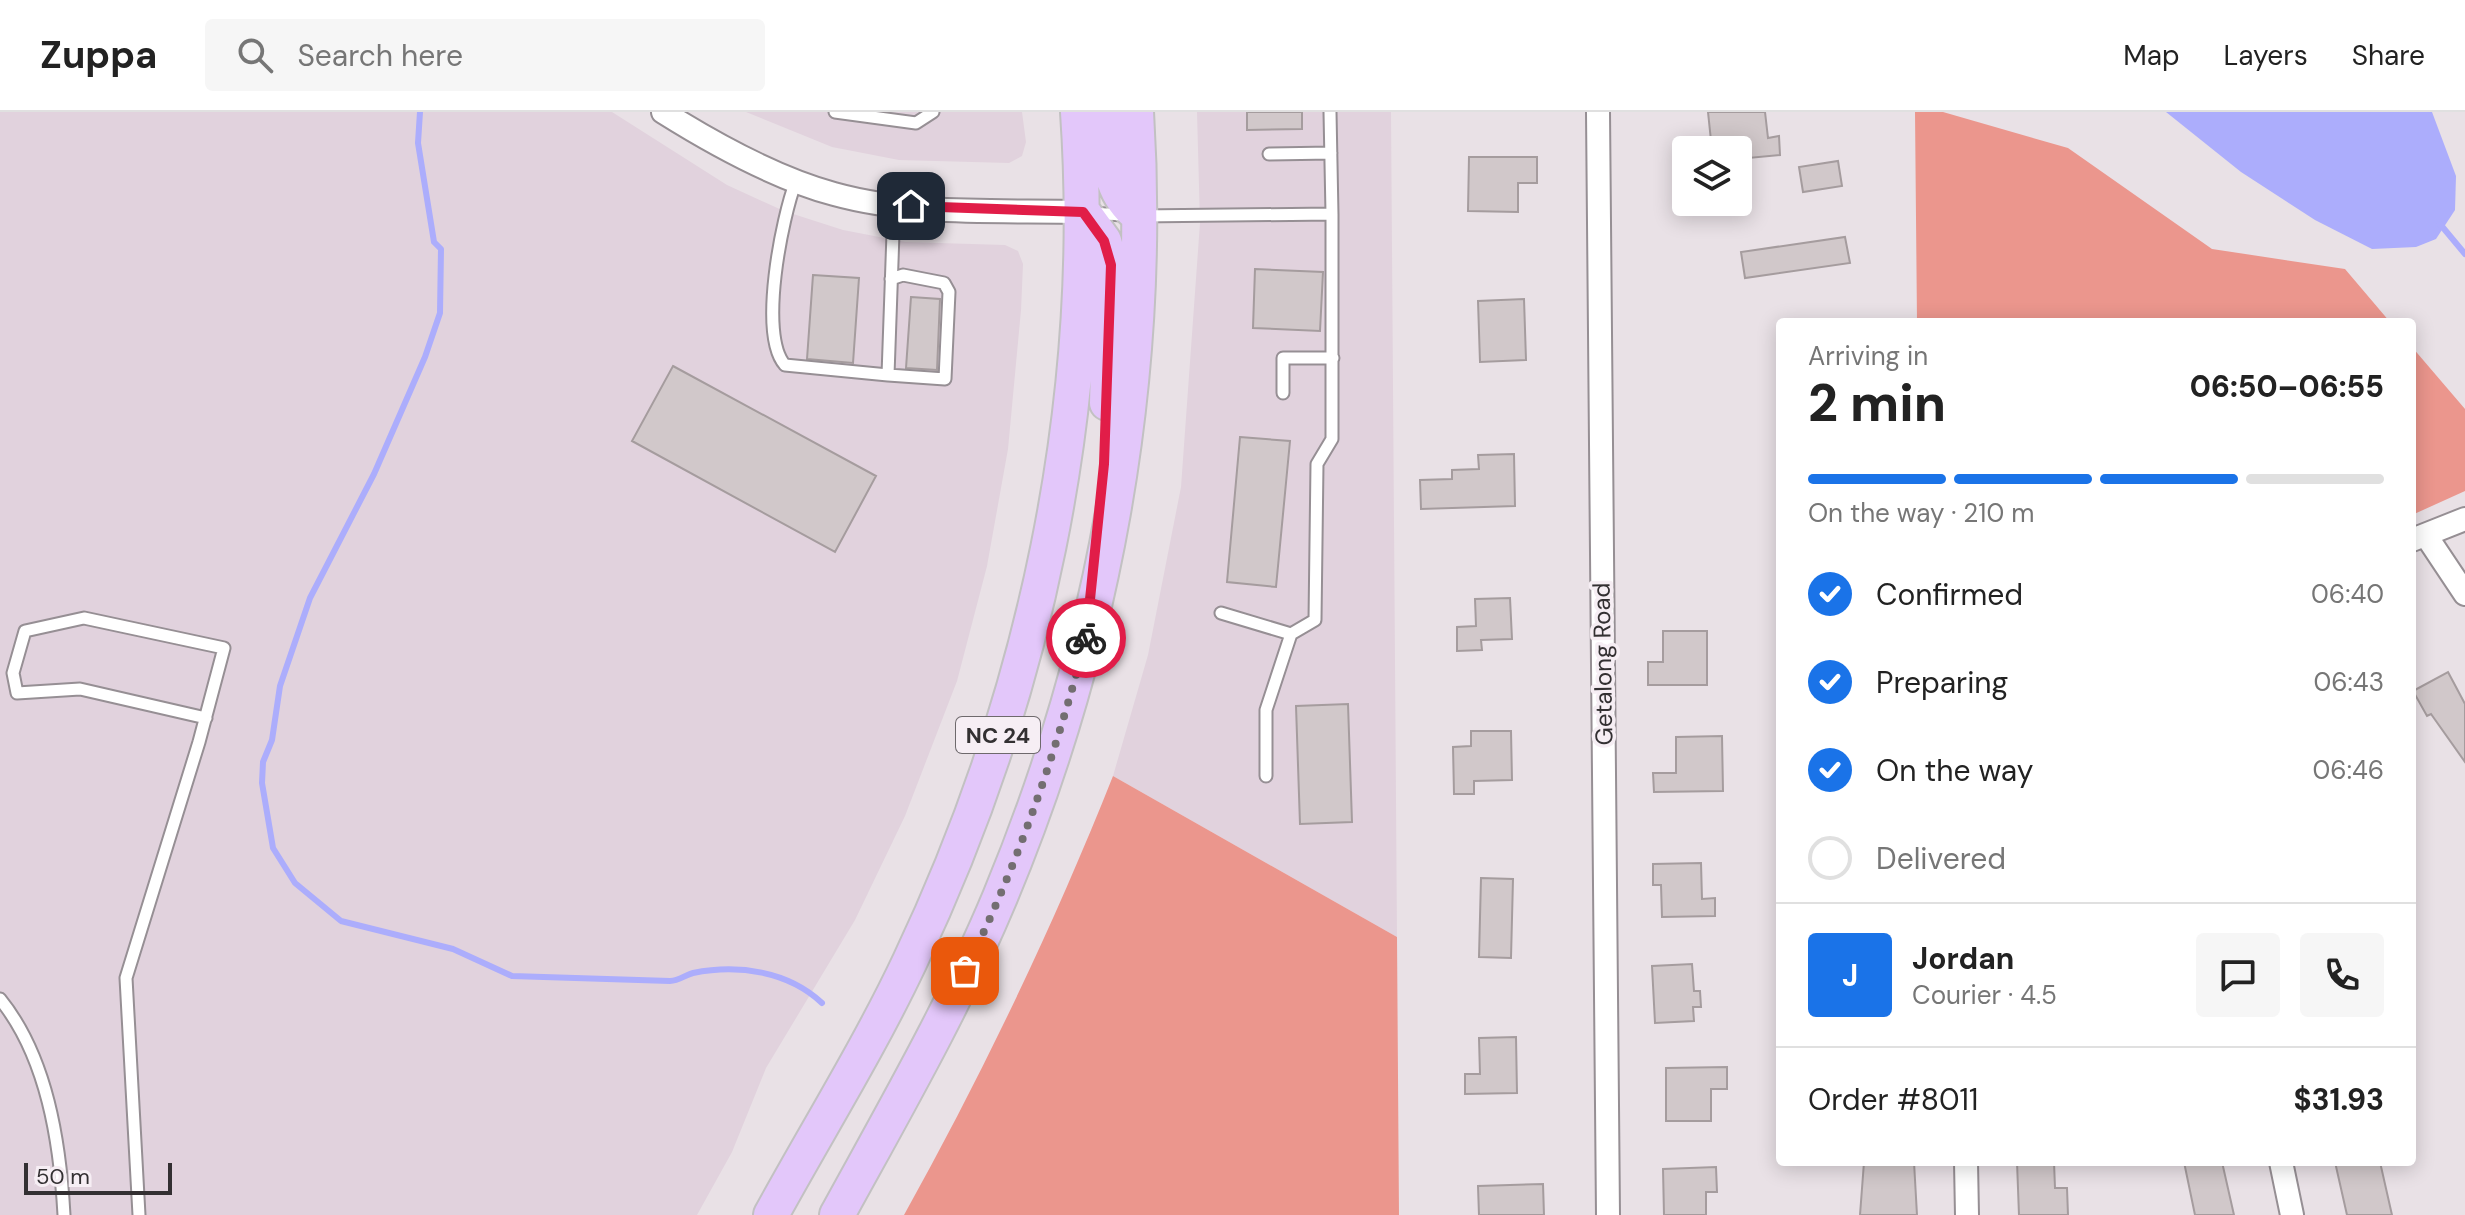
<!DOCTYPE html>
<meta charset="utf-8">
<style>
body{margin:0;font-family:"DM Sans",sans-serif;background:#f6f6f6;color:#222;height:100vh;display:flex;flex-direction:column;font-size:30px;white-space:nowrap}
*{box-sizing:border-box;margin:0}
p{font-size:26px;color:#767676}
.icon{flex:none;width:44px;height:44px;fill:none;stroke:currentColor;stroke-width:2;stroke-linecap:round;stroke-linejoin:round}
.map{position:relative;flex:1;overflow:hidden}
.side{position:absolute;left:1776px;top:206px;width:640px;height:848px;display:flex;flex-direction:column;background:#fff;border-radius:8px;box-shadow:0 4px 20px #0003}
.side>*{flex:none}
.tools{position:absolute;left:1672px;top:24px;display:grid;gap:16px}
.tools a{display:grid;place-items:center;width:80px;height:80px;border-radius:8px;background:#fff;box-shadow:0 4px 20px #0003;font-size:40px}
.scale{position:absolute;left:24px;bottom:20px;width:148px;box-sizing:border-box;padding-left:8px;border:4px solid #333032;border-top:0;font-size:22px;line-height:28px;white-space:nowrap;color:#333032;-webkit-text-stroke:6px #f6eef4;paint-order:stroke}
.pin{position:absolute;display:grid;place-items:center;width:68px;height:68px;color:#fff;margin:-34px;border-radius:16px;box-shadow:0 4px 12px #0006}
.courier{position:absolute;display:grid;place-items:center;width:80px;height:80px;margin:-40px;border:6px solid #e11d48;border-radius:50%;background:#fff;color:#222;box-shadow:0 2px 10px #0007}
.headline em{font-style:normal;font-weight:800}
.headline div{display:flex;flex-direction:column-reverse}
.headline{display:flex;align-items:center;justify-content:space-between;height:136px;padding:0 32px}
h1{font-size:52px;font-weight:800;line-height:60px}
.bar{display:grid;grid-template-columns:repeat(4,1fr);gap:12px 8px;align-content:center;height:96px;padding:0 32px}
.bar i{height:10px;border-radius:6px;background:#e0e0e0}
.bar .current{background:#1a73e8}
.bar p{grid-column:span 4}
.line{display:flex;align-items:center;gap:20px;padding:0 32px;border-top:2px solid #e0e0e0}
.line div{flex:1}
.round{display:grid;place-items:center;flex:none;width:84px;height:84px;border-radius:8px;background:#f6f6f6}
ol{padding:0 32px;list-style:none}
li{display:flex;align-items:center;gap:24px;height:88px}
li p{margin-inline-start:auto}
li .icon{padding:8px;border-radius:50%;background:#1a73e8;color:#fff;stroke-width:4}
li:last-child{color:#767676}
li i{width:44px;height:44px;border:4px solid #e0e0e0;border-radius:50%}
header{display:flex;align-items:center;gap:48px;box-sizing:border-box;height:112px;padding:0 40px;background:#fff;border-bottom:2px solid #e0e0e0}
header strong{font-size:38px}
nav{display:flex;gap:44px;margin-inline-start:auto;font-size:28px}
.search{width:560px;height:72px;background:#f6f6f6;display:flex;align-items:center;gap:20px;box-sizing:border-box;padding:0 28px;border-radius:8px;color:#767676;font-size:30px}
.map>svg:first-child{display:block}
.built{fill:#e1d2dd}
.green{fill:#eb968d}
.water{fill:#acadfc}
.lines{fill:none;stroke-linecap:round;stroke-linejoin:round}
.stream{stroke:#acadfc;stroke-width:6}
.building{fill:#d1c8ca;stroke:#a59c9e;stroke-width:2}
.service-casing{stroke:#968f94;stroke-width:15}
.minor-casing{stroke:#968f94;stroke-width:26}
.primary-casing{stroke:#c2c1c2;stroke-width:38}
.service{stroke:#fff;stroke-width:11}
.minor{stroke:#fff;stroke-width:22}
.primary{stroke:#e3c7fa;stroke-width:34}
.done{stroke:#736e71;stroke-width:8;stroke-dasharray:0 14.4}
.route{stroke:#e11d48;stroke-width:10}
.labels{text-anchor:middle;stroke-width:7;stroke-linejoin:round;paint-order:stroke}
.shield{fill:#f6eef4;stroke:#6e696c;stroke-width:2}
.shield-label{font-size:22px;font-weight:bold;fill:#333032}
.street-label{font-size:24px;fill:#333032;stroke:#f6eef4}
</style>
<header>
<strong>Zuppa</strong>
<div class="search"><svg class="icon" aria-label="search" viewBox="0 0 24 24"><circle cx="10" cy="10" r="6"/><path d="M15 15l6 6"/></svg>Search here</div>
<nav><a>Map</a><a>Layers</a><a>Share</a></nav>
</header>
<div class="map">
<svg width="2465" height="1103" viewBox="0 0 2465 1103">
<rect width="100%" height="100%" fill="#e9e1e6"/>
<path class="built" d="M0 0H612L727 73 784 99 843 118 905 130 1005 133 1018 139 1023 152 1021 198 1008 337 987 454 957 569 905 704 855 808 766 956 732 1040 697 1103H0Z
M746 0H1022L1026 30 1022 44 1009 51 899 48 832 35Z
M1197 0H1391L1397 825 1113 664 1148 543 1181 375 1200 111Z"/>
<path class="green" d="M1915 0H1943L2068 36 2212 137 2345 157 2390 210H1917Z
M2412 235 2465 297V379L2412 403Z
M1113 664 1397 825 1399 1103H904C983 961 1053 815 1113 664Z"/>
<path class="water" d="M2166 0H2432L2456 64 2455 98 2436 127 2416 135 2372 137 2315 108 2241 60Z"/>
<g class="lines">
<path class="stream" d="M420 0 418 31 434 130 441 137 440 201 425 245 374 362 310 486 280 574 272 628 263 650 262 671 273 736 295 771 341 809 453 837 512 864 670 869C679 869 685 863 693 861 738 852 788 859 822 891
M2440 112 2465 142"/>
</g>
<path class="building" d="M1247 0H1302V17L1247 18Z
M1708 0H1765L1768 26 1779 24 1780 43 1738 47V38H1712Z
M1469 45H1537V71H1518V100L1468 99Z
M1838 49 1842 74 1803 80 1799 55Z
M1845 125 1850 151 1745 166 1741 140Z
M1255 157 1323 160 1320 219 1253 216Z
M813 163 859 166 853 251 807 247Z
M911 185 940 187 937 258 906 256Z
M1524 187 1526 248 1480 250 1478 189Z
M673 254 876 364 835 440 632 329Z
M1240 325 1290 329 1276 475 1227 470Z
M1514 342 1515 394 1421 397 1420 368 1452 367V358L1479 357 1478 343Z
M1510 486 1512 527 1481 528 1482 538 1457 539V515L1476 514 1475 487Z
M1663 519H1707V573H1648V550H1663Z
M2448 560 2465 592V650L2431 602 2427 604 2413 579Z
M1348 592 1352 710 1300 712 1296 594Z
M1471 619H1511L1512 668 1474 669V682H1454L1453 635 1471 634Z
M1722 624 1723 679 1654 680 1653 661H1676V625Z
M1701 751 1702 787 1715 786V804L1662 805 1661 773H1653V752Z
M1481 766 1513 767 1511 846 1479 845Z
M1692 852 1694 879H1700L1701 895H1693L1694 909 1655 911 1652 854Z
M1516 925 1517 981 1465 982V962H1480L1479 926Z
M1727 955V977H1711V1009H1666V956Z
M1864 1050H1914L1917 1103H1860Z
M2017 1050H2054L2055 1076H2067L2068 1103H2019Z
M2184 1050H2222L2234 1103H2195Z
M2335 1050H2380L2392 1103H2347Z
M1716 1055 1717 1080H1706V1103H1664L1663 1057Z
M1543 1072 1544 1103H1479L1478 1074Z"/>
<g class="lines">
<defs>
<path id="service" d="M835 0 916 11 933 0
M1330 0 1332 102
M1269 42 1331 41
M796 69C782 105 758 223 785 253L888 263
M1090 101 1139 104 1332 102V327L1317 352 1315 508 1291 522 1266 598V664
M891 167 903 163 944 171 949 180 945 267 888 263 894 93
M1283 281V246H1333
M1221 501 1291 522
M0 887C47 945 60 1030 64 1103
M139 1103 126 866 199 630 224 536 84 506 25 519 13 561 17 581 80 577 206 606"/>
<path id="minor" d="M663 0C714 32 775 66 834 82 913 104 1001 98 1083 100
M1598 0 1608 1103
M2427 425 2465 482
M2412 428 2465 407
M1966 1050 1967 1103
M2281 1050 2292 1103"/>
<path id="primary" d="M1103 0C1110 40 1105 77 1139 104
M1083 100 1104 129 1111 153 1107 291
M771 1103C817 1019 869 936 910 849 1035 586 1098 291 1078 0
M837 1103C894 999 954 895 1000 785 1103 538 1153 268 1136 0"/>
</defs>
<use href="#service" class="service-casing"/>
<use href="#minor" class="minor-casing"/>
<use href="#primary" class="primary-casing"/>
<use href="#service" class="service"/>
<use href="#minor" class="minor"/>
<use href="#primary" class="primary"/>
</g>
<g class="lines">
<path class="done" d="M965 859C1018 753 1056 641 1086 526"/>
<path class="route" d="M911 94 1083 100 1104 129 1111 153 1104 352 1086 526"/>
</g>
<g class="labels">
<rect class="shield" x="956" y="605" width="84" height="36" rx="6"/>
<g class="shield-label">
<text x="998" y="631">NC 24</text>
</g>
<g class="street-label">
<text transform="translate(1603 552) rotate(-91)" y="8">Getalong Road</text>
</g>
</g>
</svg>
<div class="tools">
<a><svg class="icon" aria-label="layers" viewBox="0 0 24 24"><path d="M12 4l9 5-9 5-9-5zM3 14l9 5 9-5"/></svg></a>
</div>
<div class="scale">50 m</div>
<div class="pin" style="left:965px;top:859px;background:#ea580c"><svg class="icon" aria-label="bag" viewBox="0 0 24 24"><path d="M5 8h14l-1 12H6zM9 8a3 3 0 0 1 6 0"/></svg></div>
<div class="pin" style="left:911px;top:94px;background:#1f2937"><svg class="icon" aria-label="home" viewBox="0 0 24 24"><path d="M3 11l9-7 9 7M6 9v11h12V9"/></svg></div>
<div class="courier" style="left:1086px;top:526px"><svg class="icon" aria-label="bike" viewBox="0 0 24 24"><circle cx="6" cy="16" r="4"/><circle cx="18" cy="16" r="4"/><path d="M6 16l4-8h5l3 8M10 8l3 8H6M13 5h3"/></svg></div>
<section class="side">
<div class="headline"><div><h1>2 min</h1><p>Arriving in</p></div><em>06:50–06:55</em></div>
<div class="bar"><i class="current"></i><i class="current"></i><i class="current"></i><i></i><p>On the way · 210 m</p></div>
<ol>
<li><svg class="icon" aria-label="check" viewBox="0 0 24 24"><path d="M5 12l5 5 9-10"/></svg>Confirmed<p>06:40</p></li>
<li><svg class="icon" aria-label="check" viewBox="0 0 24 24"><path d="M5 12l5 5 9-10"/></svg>Preparing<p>06:43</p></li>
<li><svg class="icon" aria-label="check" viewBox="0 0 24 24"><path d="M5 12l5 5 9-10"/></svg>On the way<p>06:46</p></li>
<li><i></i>Delivered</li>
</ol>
<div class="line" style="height:144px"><b class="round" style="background:#1a73e8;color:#fff">J</b><div><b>Jordan</b><p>Courier · 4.5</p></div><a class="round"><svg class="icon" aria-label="chat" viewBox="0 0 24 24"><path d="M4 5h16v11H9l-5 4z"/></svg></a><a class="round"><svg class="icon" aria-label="phone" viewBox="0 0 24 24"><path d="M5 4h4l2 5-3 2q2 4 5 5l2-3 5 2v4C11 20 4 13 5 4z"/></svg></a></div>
<div class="line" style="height:104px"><div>Order #8011</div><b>$31.93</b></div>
</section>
</div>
